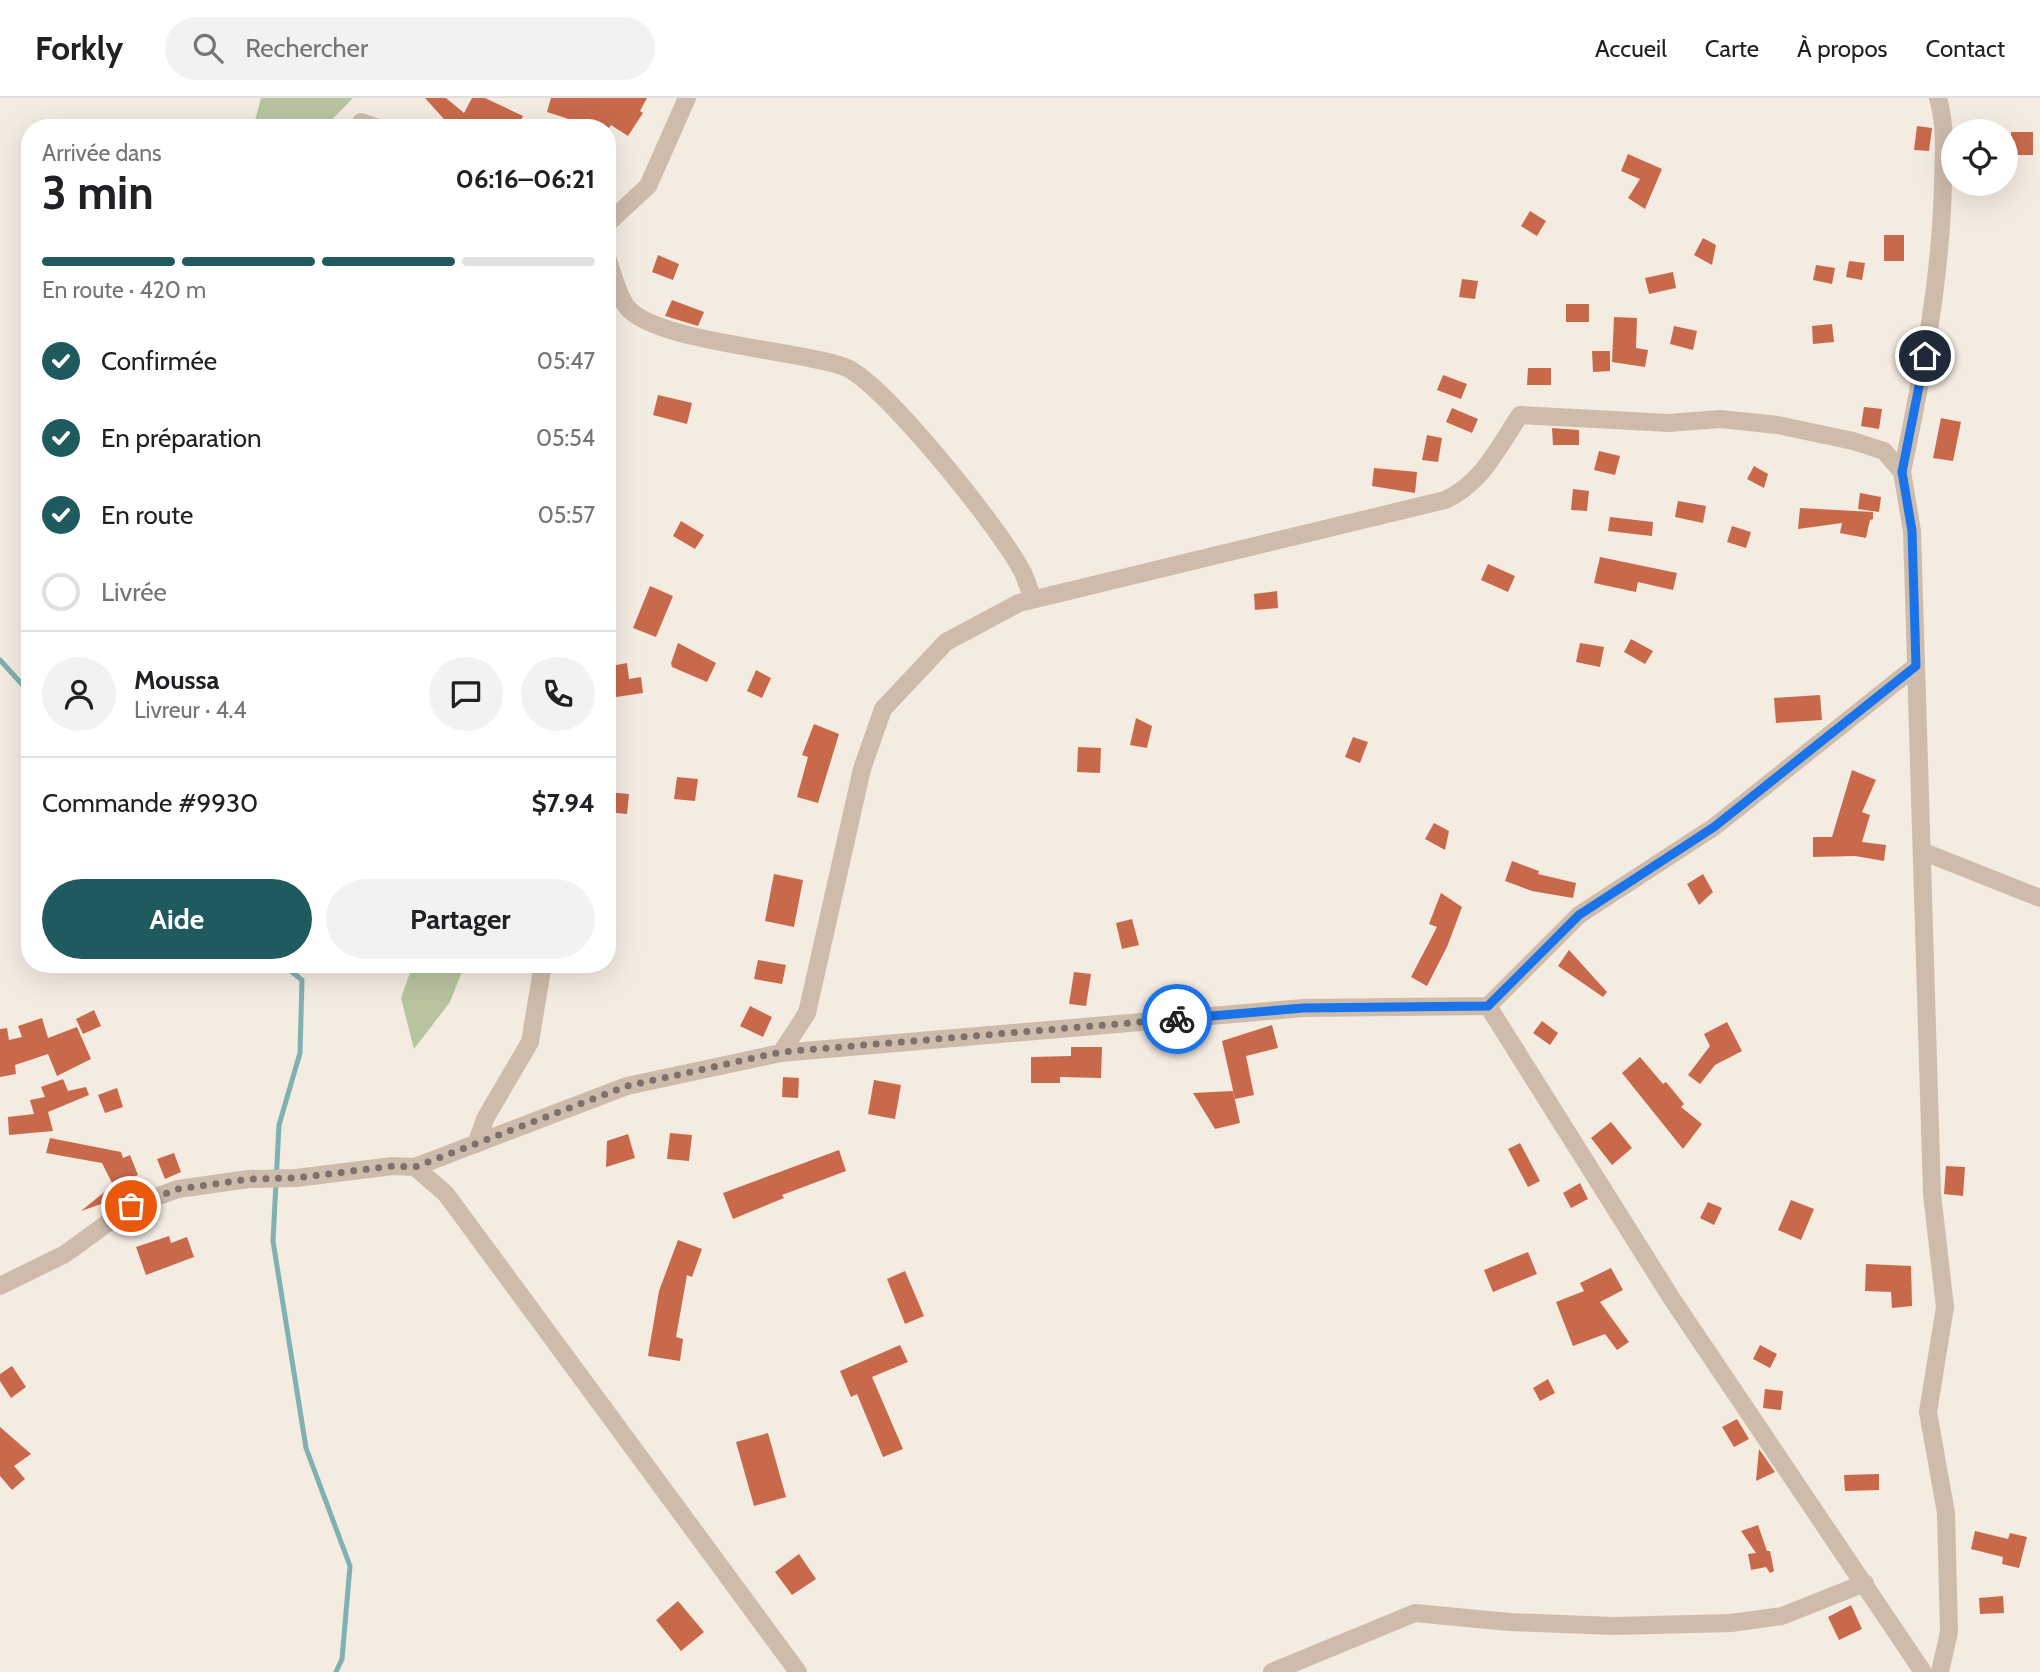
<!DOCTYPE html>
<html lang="fr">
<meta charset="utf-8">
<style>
body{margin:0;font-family:Cabin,sans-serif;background:#f2f2f2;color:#202124;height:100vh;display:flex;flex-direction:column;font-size:26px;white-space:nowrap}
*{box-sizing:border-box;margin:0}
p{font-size:23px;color:#757577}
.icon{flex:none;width:38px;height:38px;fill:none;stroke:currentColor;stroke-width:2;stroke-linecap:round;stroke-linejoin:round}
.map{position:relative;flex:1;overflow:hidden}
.sheet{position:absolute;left:21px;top:21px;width:595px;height:854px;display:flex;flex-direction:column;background:#fff;border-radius:28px;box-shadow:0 7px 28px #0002}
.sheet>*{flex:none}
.buttons{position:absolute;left:1941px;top:21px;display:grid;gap:14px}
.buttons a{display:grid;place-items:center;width:77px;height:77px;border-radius:50%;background:#fff;box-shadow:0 7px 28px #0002;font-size:35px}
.pin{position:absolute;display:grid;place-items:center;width:60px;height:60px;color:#fff;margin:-30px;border:4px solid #fff;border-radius:50%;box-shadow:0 2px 7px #0007}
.courier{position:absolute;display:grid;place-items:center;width:70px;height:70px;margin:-35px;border:5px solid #1a73e8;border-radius:50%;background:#fff;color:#222;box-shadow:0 2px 9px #0007}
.head em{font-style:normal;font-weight:800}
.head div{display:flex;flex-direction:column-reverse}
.head{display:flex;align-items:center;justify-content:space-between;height:119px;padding:0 21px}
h1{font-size:46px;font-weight:800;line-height:52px}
.bar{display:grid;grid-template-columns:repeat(4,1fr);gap:10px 7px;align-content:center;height:84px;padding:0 21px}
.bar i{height:9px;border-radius:5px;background:#e0e0e0}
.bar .current{background:#1f5a5e}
.bar p{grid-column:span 4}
.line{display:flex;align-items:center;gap:18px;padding:0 21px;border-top:2px solid #e0e0e0}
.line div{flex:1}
.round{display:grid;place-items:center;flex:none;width:74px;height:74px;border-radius:37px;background:#f2f2f2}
ol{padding:0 21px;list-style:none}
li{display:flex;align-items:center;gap:21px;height:77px}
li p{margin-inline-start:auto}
li .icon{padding:7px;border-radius:50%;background:#1f5a5e;color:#fff;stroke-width:4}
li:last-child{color:#757577}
li i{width:38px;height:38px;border:4px solid #e0e0e0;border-radius:50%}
.cta{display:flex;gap:14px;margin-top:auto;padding:14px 21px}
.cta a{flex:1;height:80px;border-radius:42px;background:#1f5a5e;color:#fff;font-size:28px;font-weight:800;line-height:80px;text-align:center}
.cta a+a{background:#f2f2f2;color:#202124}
header{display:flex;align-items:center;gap:42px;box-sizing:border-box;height:98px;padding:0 35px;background:#fff;border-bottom:2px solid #e0e0e0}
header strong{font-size:33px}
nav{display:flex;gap:38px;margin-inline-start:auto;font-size:24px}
.search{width:490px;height:63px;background:#f2f2f2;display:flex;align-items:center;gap:18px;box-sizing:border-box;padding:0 24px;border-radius:38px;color:#757577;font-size:26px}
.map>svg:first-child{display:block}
.green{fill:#b8c4a0}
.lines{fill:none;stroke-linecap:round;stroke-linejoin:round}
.stream{stroke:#7fb0b2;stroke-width:5}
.building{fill:#c8694b}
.street{stroke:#cdbbac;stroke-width:18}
.done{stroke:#7c716b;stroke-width:7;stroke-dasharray:0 12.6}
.route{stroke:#1a73e8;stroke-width:9}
</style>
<header>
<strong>Forkly</strong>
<div class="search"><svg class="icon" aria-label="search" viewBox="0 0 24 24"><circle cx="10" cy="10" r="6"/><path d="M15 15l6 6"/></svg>Rechercher</div>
<nav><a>Accueil</a><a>Carte</a><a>À propos</a><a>Contact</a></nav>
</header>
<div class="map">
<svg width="2040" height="1574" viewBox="0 0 2040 1574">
<rect width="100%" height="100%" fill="#f4ebe1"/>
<path class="green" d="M261 0H353L324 30H253Z
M413 866H465L450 904 414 951 401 900Z"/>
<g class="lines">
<path class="stream" d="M0 562 30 595
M282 866 302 882 300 955 279 1027 273 1143 306 1350 350 1468 342 1561 336 1574"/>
</g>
<path class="building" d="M425 0H446L464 15 472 0H485L523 18 517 30H452Z
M551 0H647L640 13 643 15 628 38 611 27 609 30H597L547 14Z
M1917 28 1932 30 1929 53 1914 52Z
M2011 34H2033V57H2011Z
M1628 56 1662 71 1645 111 1628 100 1640 81 1621 73Z
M1530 113 1546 123 1537 138 1521 128Z
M1884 137H1904V163H1884Z
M1703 140 1716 147 1712 167 1694 157Z
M658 157 679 166 673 182 652 174Z
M1849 163 1865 165 1862 182 1846 179Z
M1816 167 1835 170 1832 186 1813 182Z
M1673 174 1676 190 1649 196 1645 180Z
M1462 181 1478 183 1475 201 1459 199Z
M672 202 704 214 698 228 665 218Z
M1566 206H1589V224H1566Z
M1614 219 1637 220 1636 250 1648 252 1645 269 1612 264Z
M1832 226 1834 244 1813 246 1812 228Z
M1674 228 1697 233 1693 252 1670 246Z
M1592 253H1610V273L1593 274Z
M1528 270H1551V287H1527Z
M1443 277 1467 286 1461 301 1437 292Z
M658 297 692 305 687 326 653 317Z
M1864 309 1882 311 1879 331 1861 328Z
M1452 310 1478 321 1472 335 1446 324Z
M1941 320 1961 324 1953 363 1933 360Z
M1552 330 1579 332V347H1553Z
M1427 337 1442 340 1438 364 1422 362Z
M1599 353 1620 358 1615 377 1594 372Z
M1754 368 1768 376 1764 390 1747 381Z
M1374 370 1417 374 1415 395 1372 388Z
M1573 391 1589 393 1587 413 1571 412Z
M1860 395 1881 399 1879 414 1858 411Z
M1678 403 1706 408 1703 425 1675 419Z
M1800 410 1873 414V421L1870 422 1866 440 1840 435 1842 425 1798 431Z
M1610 419 1653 424 1652 438 1608 433Z
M681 423 704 437 695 451 673 438Z
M1732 428 1751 434 1746 450 1727 444Z
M1600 459 1677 475 1673 492 1638 484 1636 494 1594 485Z
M1488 466 1515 478 1508 494 1481 482Z
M650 488 673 498 656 539 633 530Z
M1277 493 1278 510 1255 512 1254 496Z
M1631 541 1653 553 1645 566 1624 554Z
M678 545 716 565 707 584 672 569 671 565Z
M1580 545 1604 549 1600 569 1576 564Z
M627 565 629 581 641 579 643 595 616 599 611 568Z
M756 572 771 580 762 600 747 593Z
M1820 597 1822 622 1776 625 1774 600Z
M1136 620 1152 628 1147 650 1130 647Z
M814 626 839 636 818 705 797 699 808 659 802 657Z
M1353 639 1368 644 1360 665 1345 659Z
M1078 649 1101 650 1100 675 1077 674Z
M1852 672 1876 682 1862 714 1870 717 1862 744 1886 747 1884 763 1855 758 1813 759V739H1832Z
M677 679 698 681 695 703 674 701Z
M607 694 629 696 627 716 607 714Z
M1434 725 1449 733 1445 752 1425 741Z
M1512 763 1539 773 1538 776 1576 785 1573 800 1532 793 1505 783Z
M774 776 803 782 794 829 765 823Z
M1703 776 1713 794 1699 807 1687 786Z
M1441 795 1462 809 1447 849 1427 888 1411 879 1437 829 1429 826Z
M1132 821 1139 847 1122 851 1116 825Z
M1569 852 1607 894 1603 899 1558 868Z
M758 862 786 867 782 886 754 881Z
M1074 874 1091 876 1086 908 1069 906Z
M750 908 772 919 763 939 740 928Z
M94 912 101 928 83 936 76 921Z
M42 920 48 940 77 929 91 961 57 978 48 956 15 967 16 976 0 979V931L7 930 9 942 22 939 18 928Z
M1542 923 1558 935 1550 947 1533 935Z
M1727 924 1742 953 1715 967 1700 986 1688 977 1710 948 1704 936Z
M1272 927 1278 950 1246 958 1254 997 1235 1001 1222 943Z
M1071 949H1102L1101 980 1060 979V985H1031V959L1071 958Z
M1640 959 1663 986 1666 984 1684 1006 1681 1009 1702 1026 1683 1051 1622 975Z
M783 979 799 980 798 1000 782 999Z
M63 981 68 993 86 989 89 997 48 1014 53 1033 9 1037 8 1019 34 1016 30 1002 45 999 41 989Z
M874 982 901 987 895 1021 868 1016Z
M117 990 123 1009 105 1015 98 997Z
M1233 993 1240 1025 1215 1031 1193 995Z
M1611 1024 1632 1050 1612 1067 1591 1040Z
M670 1035 692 1037 689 1063 667 1061Z
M628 1036 635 1060 606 1069 607 1043Z
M50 1040 121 1054 123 1060 130 1057 138 1077 123 1083 127 1097 81 1113 113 1087 102 1065 46 1055Z
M1520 1045 1540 1083 1528 1089 1508 1051Z
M839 1052 846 1073 782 1097 784 1100 733 1121 723 1095Z
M174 1055 181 1074 165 1081 157 1061Z
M1946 1068 1965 1069 1963 1098 1944 1096Z
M1580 1085 1588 1101 1571 1110 1563 1095Z
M1791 1102 1814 1111 1801 1142 1778 1132Z
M1708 1104 1722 1110 1714 1127 1700 1120Z
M169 1138 171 1145 187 1139 194 1159 146 1177 136 1149Z
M678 1142 702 1151 692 1179 687 1177 676 1239 683 1241 680 1263 648 1258 659 1193Z
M1528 1154 1537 1176 1493 1194 1484 1172Z
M1866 1166 1911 1168 1912 1208 1892 1210 1891 1194 1865 1193Z
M1611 1170 1623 1192 1600 1204 1629 1244 1617 1252 1605 1236 1573 1248 1556 1204 1584 1193 1580 1185Z
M905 1173 924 1218 905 1226 887 1181Z
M900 1247 908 1264 872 1279 903 1351 883 1359 857 1296 851 1299 840 1273Z
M1760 1247 1777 1256 1770 1270 1753 1261Z
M12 1268 26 1289 11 1300 0 1283V1276Z
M1548 1281 1555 1295 1540 1303 1533 1290Z
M1765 1291 1783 1293 1781 1312 1763 1310Z
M1737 1321 1749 1341 1734 1349 1722 1329Z
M0 1329 31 1356 14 1368 25 1381 12 1392 0 1378Z
M768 1335 786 1399 754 1408 736 1344Z
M1759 1351 1775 1374 1756 1383Z
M1879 1376V1392L1845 1393 1844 1377Z
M1758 1427 1767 1453H1770L1774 1473 1770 1475 1766 1469 1751 1472 1748 1456 1756 1455 1741 1433Z
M1975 1433 2008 1441 2010 1435 2027 1439 2019 1470 2002 1466 2003 1459 1971 1451Z
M799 1456 816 1481 792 1497 775 1474Z
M2003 1498 2004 1515 1980 1516 1979 1500Z
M678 1503 704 1534 681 1553 656 1522Z
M1851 1507 1862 1531 1839 1542 1828 1519Z"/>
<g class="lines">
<path class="street" d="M361 24 378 30
M607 126 648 88 687 0
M607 160C613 174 617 197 627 209 654 244 800 252 845 269 883 284 1005 436 1024 477 1027 485 1030 493 1033 501
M1902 374C1922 279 1941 182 1943 84 1944 55 1946 28 1938 0
M1924 754 2040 800
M1488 908 1579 817 1714 729 1916 568
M781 955 807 915 862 671 883 611 946 544 1019 505 1445 402C1482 385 1498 350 1520 317L1669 325 1720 321 1778 327 1853 343 1884 353 1902 374 1912 433 1932 1096 1945 1209 1928 1314 1946 1415 1949 1534 1940 1574
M476 1046 486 1019 530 944 543 866
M415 1069 446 1096 798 1574
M0 1188 65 1156 131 1108 178 1091 249 1081 296 1080 393 1068 415 1069 627 988 781 955 1303 910 1488 908 1672 1201 1923 1574
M1272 1574 1415 1515 1509 1524 1614 1528 1731 1525 1782 1518 1865 1485"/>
</g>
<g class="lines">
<path class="done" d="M131 1108 178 1091 249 1081 296 1080 393 1068 415 1069 627 988 781 954 1177 921"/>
<path class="route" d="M1177 921 1303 910 1488 908 1579 817 1714 729 1916 568 1912 433 1902 374 1925 258"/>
</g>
</svg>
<div class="buttons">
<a><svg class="icon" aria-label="locate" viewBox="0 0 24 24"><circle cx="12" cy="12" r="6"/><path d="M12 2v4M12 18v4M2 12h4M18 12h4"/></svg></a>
</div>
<div class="pin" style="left:131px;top:1108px;background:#ea580c"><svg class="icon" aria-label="bag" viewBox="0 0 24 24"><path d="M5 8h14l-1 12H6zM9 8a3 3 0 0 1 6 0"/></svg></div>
<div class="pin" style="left:1925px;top:258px;background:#1f2937"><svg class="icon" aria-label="home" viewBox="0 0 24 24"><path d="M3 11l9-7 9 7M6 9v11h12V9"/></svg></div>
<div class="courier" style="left:1177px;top:921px"><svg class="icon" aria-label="bike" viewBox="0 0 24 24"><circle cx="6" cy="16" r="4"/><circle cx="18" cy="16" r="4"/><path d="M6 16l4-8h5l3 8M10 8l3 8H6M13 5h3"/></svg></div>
<section class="sheet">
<div class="head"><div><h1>3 min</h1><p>Arrivée dans</p></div><em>06:16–06:21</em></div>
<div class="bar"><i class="current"></i><i class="current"></i><i class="current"></i><i></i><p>En route · 420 m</p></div>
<ol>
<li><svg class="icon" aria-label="check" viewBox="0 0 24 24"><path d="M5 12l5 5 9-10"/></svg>Confirmée<p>05:47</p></li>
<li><svg class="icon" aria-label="check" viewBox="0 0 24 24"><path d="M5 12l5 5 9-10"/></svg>En préparation<p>05:54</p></li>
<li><svg class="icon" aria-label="check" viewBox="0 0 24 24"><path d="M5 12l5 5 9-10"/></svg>En route<p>05:57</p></li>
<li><i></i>Livrée</li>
</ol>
<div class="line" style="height:126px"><a class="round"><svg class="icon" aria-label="person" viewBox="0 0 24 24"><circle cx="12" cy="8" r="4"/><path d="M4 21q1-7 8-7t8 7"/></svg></a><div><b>Moussa</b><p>Livreur · 4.4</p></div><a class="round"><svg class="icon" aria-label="chat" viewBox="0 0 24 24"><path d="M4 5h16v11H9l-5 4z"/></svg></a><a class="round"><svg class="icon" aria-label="phone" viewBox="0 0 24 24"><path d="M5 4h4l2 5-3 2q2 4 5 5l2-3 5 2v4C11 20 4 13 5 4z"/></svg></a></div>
<div class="line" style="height:91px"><div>Commande #9930</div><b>$7.94</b></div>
<div class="cta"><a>Aide</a><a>Partager</a></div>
</section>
</div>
